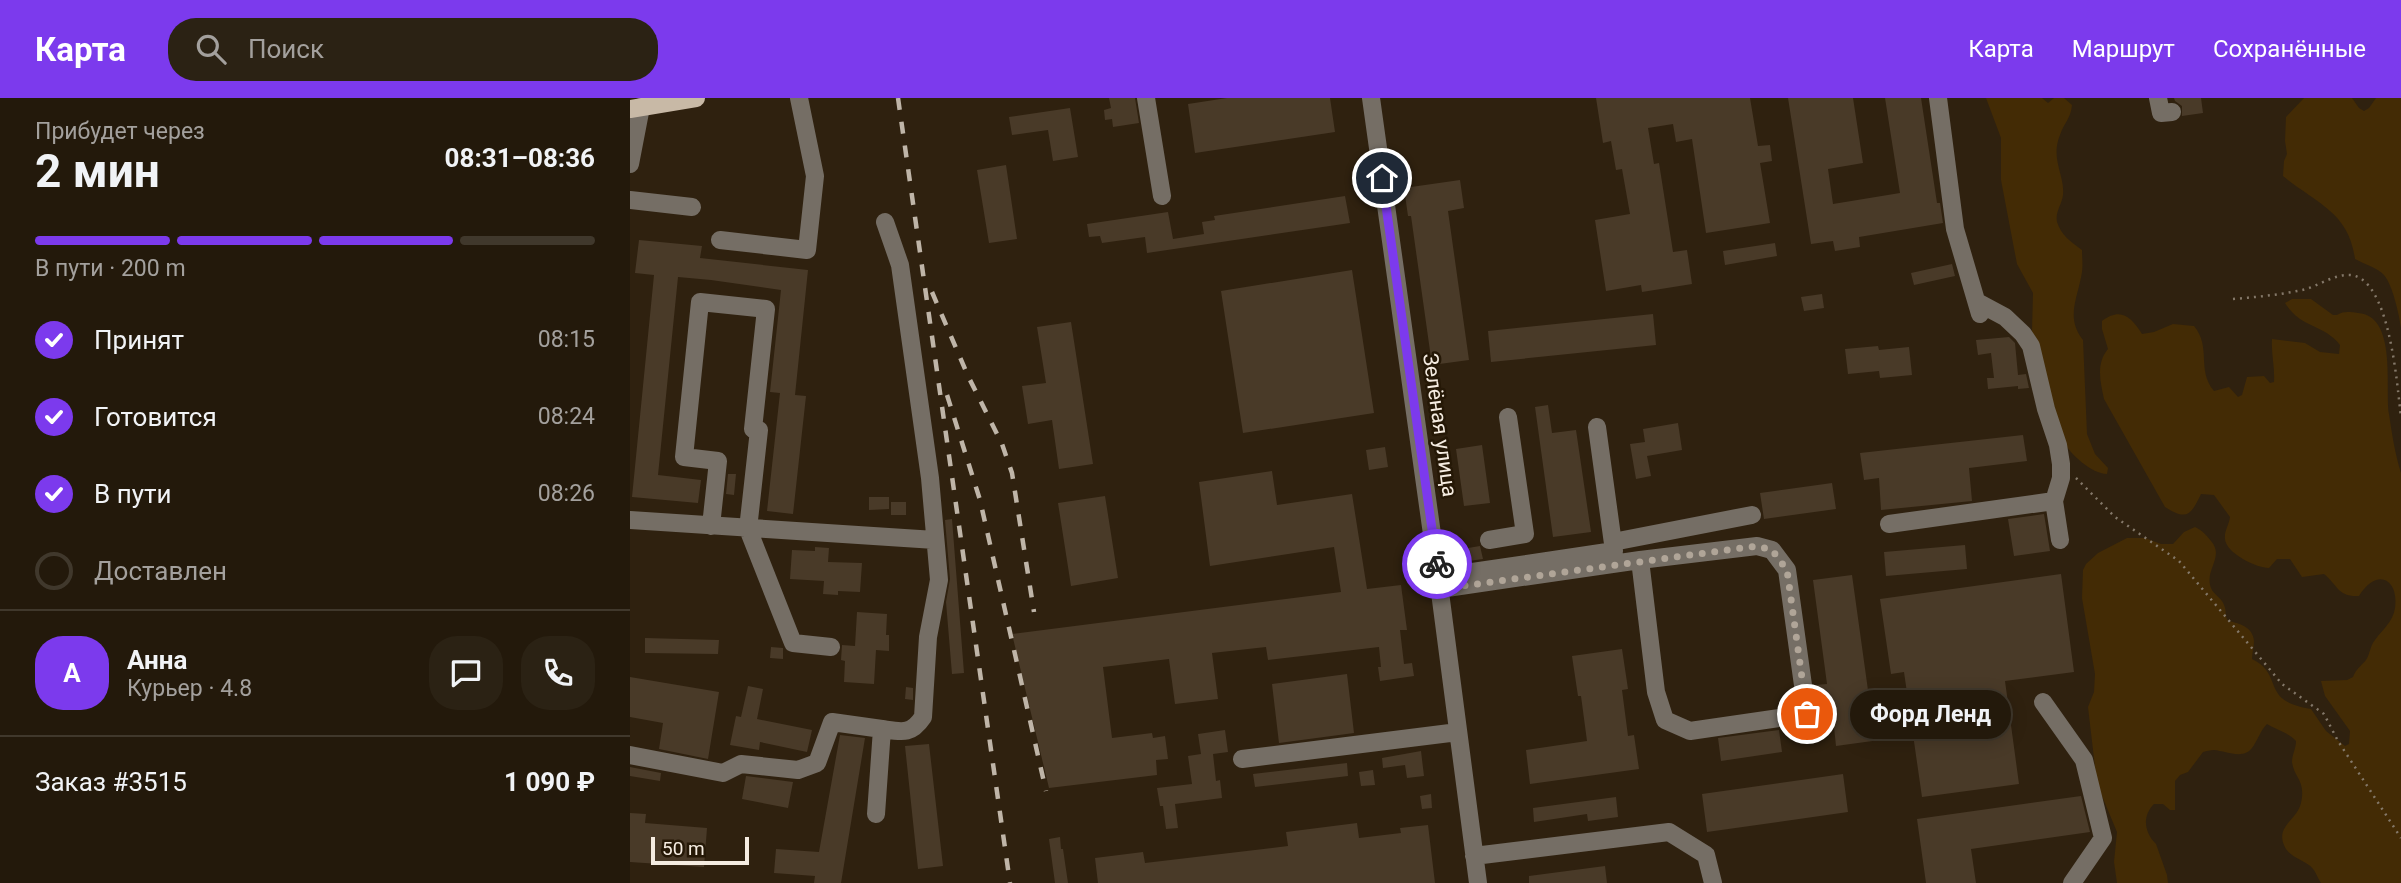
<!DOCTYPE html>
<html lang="ru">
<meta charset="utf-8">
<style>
body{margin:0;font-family:Roboto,sans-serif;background:#2b2214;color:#f1f3f6;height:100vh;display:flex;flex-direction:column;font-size:26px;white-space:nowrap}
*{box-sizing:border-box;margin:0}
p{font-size:23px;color:#a3a09d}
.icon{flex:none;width:38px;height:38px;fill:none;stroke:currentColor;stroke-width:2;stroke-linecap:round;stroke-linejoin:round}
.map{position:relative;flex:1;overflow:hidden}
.panel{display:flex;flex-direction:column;background:#23190b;width:630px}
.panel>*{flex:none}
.scale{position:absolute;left:21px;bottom:18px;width:98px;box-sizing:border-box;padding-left:7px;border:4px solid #f5ece1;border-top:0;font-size:19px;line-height:24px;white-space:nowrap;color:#f5ece1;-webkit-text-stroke:5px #251806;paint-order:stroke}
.pin{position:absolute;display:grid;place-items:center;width:60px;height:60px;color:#fff;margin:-30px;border:4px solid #fff;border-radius:50%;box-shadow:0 2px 7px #0007}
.courier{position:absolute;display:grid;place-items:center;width:70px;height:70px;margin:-35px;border:5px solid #7c3aed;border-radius:50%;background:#fff;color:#222;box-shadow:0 2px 9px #0007}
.bubble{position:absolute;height:49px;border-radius:24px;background:#23190b;box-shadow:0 4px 18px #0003,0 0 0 2px #40382c;font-size:23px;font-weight:700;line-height:49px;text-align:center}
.overview em{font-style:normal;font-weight:700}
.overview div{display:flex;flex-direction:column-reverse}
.overview{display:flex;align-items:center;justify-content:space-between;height:119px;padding:0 35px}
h1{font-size:46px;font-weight:700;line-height:52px}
.bar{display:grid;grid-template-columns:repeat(4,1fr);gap:10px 7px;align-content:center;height:84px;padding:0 35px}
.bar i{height:9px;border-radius:5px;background:#40382c}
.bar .active{background:#7c3aed}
.bar p{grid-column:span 4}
.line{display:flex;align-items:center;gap:18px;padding:0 35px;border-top:2px solid #40382c}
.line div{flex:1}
.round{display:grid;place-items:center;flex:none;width:74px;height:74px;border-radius:28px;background:#2b2214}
ol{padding:0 35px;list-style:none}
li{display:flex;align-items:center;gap:21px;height:77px}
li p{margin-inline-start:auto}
li .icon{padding:7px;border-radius:50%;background:#7c3aed;color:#fff;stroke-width:4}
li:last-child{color:#a3a09d}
li i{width:38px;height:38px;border:4px solid #40382c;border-radius:50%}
header{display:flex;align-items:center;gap:42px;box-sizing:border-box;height:98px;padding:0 35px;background:#7c3aed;color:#fff}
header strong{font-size:33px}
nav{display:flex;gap:38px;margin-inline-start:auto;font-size:24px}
.search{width:490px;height:63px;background:#2b2214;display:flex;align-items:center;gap:18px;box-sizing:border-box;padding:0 24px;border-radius:28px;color:#a3a09d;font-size:26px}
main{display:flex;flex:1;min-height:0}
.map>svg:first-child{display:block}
.green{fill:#432b05}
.building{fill:#493a28}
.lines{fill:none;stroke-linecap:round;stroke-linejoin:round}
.path{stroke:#847869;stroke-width:2.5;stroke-dasharray:2 5;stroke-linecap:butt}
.minor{stroke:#756e65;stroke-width:18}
.major{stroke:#c8b9a6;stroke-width:18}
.rail{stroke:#bfb5a8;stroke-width:4.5;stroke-dasharray:12 12;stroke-linecap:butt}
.done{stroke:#b0a598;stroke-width:7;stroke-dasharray:0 12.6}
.route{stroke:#7c3aed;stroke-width:9}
.labels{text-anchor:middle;stroke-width:5;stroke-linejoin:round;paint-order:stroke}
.street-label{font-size:21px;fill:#f5ece1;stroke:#251806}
</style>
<header>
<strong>Карта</strong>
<div class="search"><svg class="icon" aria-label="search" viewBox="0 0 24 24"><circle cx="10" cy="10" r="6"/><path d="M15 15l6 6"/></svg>Поиск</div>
<nav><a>Карта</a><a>Маршрут</a><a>Сохранённые</a></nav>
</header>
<main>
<section class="panel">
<div class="overview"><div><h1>2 мин</h1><p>Прибудет через</p></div><em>08:31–08:36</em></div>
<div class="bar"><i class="active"></i><i class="active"></i><i class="active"></i><i></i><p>В пути · 200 m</p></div>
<ol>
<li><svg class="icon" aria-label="check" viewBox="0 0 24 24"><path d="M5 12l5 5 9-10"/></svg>Принят<p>08:15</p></li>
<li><svg class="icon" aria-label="check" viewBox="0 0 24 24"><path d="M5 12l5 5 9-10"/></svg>Готовится<p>08:24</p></li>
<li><svg class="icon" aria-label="check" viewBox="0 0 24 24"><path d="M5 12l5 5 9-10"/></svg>В пути<p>08:26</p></li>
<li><i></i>Доставлен</li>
</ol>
<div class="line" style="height:126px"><b class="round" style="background:#7c3aed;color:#fff">А</b><div><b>Анна</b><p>Курьер · 4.8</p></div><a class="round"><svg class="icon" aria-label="chat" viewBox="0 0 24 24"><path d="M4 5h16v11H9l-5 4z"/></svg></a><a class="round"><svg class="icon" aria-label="phone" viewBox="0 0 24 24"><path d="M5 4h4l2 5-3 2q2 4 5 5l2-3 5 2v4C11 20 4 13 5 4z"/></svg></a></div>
<div class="line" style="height:91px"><div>Заказ #3515</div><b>1 090 ₽</b></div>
</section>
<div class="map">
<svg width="1771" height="785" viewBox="0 0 1771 785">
<rect width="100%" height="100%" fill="#2f210f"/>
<path class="green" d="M1356 0H1412L1418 5 1424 0H1434L1442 7C1441 20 1434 25 1430 37 1420 61 1435 77 1433 97 1432 106 1425 114 1427 124 1431 137 1441 144 1452 152 1452 159 1453 167 1452 174 1448 200 1435 219 1453 242L1457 336 1465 356 1478 370 1477 376C1462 376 1440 356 1433 343L1402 233 1403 195 1387 166 1371 82V40Z
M1674 0H1722L1729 10 1734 13 1739 10 1746 0H1771V230C1769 216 1763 188 1754 177 1748 170 1734 166 1725 161 1719 114 1686 105 1653 78L1654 63 1657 56 1655 43 1656 19Z
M1662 201H1681L1703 217H1707C1714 213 1719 214 1728 215 1767 218 1755 287 1759 316 1762 336 1765 356 1771 375V785H1691C1687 779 1685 771 1679 767 1671 761 1658 758 1654 747 1646 728 1667 722 1671 705 1676 682 1664 680 1662 664 1662 656 1666 651 1666 643 1660 635 1646 632 1637 626 1630 633 1628 642 1622 650 1613 662 1596 653 1584 652 1580 652 1577 653 1573 654L1558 674 1550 677 1545 683V712H1540L1533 706H1524C1512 718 1514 734 1526 746L1537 777 1538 785H1487L1484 764 1487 734 1467 686 1458 609 1464 594 1465 576 1452 500 1453 472 1456 466 1468 455 1497 440H1515L1531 446H1543L1554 434 1565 429C1573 433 1576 437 1581 443 1595 459 1574 472 1581 490 1583 496 1592 500 1594 507 1597 513 1594 517 1598 523 1609 525 1623 529 1624 543 1624 549 1622 555 1622 561 1655 577 1629 603 1681 611L1696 633 1715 648 1719 646 1720 633 1695 598 1691 583 1717 582 1723 579C1726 571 1731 568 1736 562 1740 556 1740 548 1745 542 1752 532 1763 524 1765 510 1769 481 1747 469 1729 498 1707 499 1708 487 1694 476L1672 479 1660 461H1647L1639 470C1626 470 1596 455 1595 441 1594 433 1599 427 1600 419L1584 397 1571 396C1561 417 1557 423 1535 409L1474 301C1470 283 1466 265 1478 251L1472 231V223C1491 209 1501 219 1512 236L1524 234 1543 226 1564 228C1582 250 1566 271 1584 293L1599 289 1608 299 1612 297 1617 279 1634 278 1640 285 1644 284C1645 269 1641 256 1642 241L1675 245 1690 254 1709 256 1710 247C1694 226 1671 231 1655 205Z"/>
<path class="building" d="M479 0H505L509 25 483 29 482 21 475 22 474 12 481 10Z
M597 0H700L705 34 565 55 558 6Z
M966 0H1120L1128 48 1140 47 1142 63 1130 65 1140 125 1076 135 1062 41 1046 44 1043 26 1018 30 1024 66 1029 65 1043 154 1057 152 1062 186 1012 194 1011 187 976 193 965 122 1000 116 992 71 986 72 981 43 973 45Z
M1158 0H1223L1233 65 1198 71 1203 106 1270 95 1255 0H1291L1307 105H1310L1313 125 1229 139 1230 149 1205 153 1203 143 1181 146Z
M1544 0H1571L1573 15 1552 18V8L1545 3Z
M440 10 448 59 423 63 418 32 382 37 379 19Z
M376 67 387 141 359 145 347 72Z
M830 82 834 110 818 113 839 262 802 267 781 118H778L774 90Z
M715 98 720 125 517 155 515 139 472 145 470 138 459 139 457 126 538 114 543 141 574 136 572 124 585 122 584 118Z
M9 142 72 148 70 160 178 172 165 297 176 298 163 416 137 413 150 295 140 294 151 192 81 182 48 179 28 377 71 382 68 405 2 399 24 177 5 175Z
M1145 145 1147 158 1095 167 1093 153Z
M1322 166 1325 178 1284 187 1281 175Z
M722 172 744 315 613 335 591 193Z
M1192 196 1194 210 1174 213 1171 199Z
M1023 216 1026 247 861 264 858 233Z
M441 224 463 366 429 371 422 322 398 326 392 288 416 285 407 229Z
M1379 239 1385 245 1388 277 1396 276 1399 290 1388 291V288L1358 291 1357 280H1364L1361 255 1348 257 1346 242Z
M1248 248 1249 252 1279 249 1282 277 1250 280 1249 273 1218 276 1215 251Z
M918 307 922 335 946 332 961 434 923 439 905 309Z
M1048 325 1052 352 1017 358 1021 378 1006 381 1000 346 1015 344 1013 331Z
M1393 337 1397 363 1339 370 1342 403 1251 412 1249 380 1234 382 1230 355Z
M852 347 860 405 834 408 826 351Z
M755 349 758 369 739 372 736 352Z
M642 373 647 407 722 396 737 491 771 487 777 532H770L774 566 782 565 784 578 750 583 748 569H751L749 549 638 562 636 549 582 555 588 601 545 606 539 561 473 569 482 640 522 635 523 640 535 638 538 661 526 662 527 677 419 690 382 536 711 494 704 449 580 468 569 384Z
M98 376H106L104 397 96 396Z
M1202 385 1206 411 1134 421 1130 395Z
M475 398 488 480 441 488 428 405Z
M239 399H259V411L239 412Z
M261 404H276V417H261Z
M1414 416 1420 453 1384 458 1378 421Z
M322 421 334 575 322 576 316 504 320 481 315 422Z
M1335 447 1337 471 1256 478 1254 454Z
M850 448 853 461 839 463 838 450Z
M185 449 199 450 198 464 232 465 230 494 208 493V497L193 496 194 483 160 481 162 452 185 453Z
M1431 476 1444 574 1375 583 1389 686 1292 699 1274 574 1261 576 1250 501Z
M1222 477 1242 621 1254 619 1257 641 1206 648 1204 629 1192 631 1185 587 1197 586 1183 482Z
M227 514 257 516 256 537H259V553L246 552 244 586 214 584 215 563 211 562 212 547 225 548Z
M15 540 89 542 88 556 15 555Z
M141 549 153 550V561L140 560Z
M992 551 998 591 992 592 998 638 1004 637 1009 671 900 686 896 652 957 643 951 598H948L942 558Z
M717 576 724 635 649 645 642 586Z
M0 579 89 594 78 661 29 651 33 625 0 619Z
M118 588 133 591 127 621 182 632 177 654 130 644 129 652 100 647 106 618 111 619Z
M276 589 283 590V602L275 601Z
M595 632 598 654 583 656 586 683 590 682 592 700 545 706 548 730 536 731 533 708H530L527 690 562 686 558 658 571 656 568 636Z
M1149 632 1152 654 1091 663 1088 640Z
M210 637 235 640 211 785H184L185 778 144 775 146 751 189 754Z
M299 646 313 768 288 771 275 648Z
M791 653 794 678 777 680 775 667 753 670 752 660Z
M717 665 718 678 625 689 623 676Z
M0 669 31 675 30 683 0 678Z
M743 672 745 687 731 688 729 674Z
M1213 676 1218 714 1077 734 1072 696Z
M116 678 163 684 158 710 112 701Z
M801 696 802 710 792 711 790 698Z
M1451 698 1460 734 1341 751 1346 785H1296L1287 721Z
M986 699 988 719 958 723 957 716 904 724 903 710Z
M0 715 16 716 15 725 77 730 74 769 0 764Z
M727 725 729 740 771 735 770 730 798 727 805 785H468L465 760 513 754 515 765 658 748 656 734Z
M430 739 431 751H433L438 785H425L419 741Z
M975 768 977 785H899V778Z"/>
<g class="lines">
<path class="path" d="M1603 201C1626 199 1649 197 1672 192 1687 189 1702 177 1718 177 1760 176 1767 288 1771 319
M1446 380 1485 419 1549 463 1652 586 1694 616 1708 643 1771 740"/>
<path class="minor" d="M516 0 532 98
M741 0 808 479 848 785
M1308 0 1325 131 1350 216
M1528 0 1531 15 1542 14
M0 66 11 9
M0 102 62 109
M90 142 177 152 185 78 169 0
M1347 204 1375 219 1393 236 1401 248 1416 311 1428 347 1431 366V380L1424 403 1430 442
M0 422 305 442
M1259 426 1424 403
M81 428 88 363 54 359 70 204 136 211 123 331 129 332 118 431 163 545 201 549
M859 442 895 436 878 319
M983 444 1122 417
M808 479 984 453 967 329
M810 491 1010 462 1026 594 1035 622 1060 633 1177 616 1157 472 1142 452 1127 448 1010 462
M1413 604 1454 662 1473 740 1442 785
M252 631C272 634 281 637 293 619L298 539 309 482 300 380 270 167 255 124
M0 657 93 675 111 666 168 672 187 665 202 624 252 631 246 716
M612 661 828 634
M844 758 1039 734 1076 757 1083 785"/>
<path class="major" d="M0 11 66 0"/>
<path class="rail" d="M268 0 380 785
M302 194 338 278 372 346 382 375 404 514
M317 297 350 402 416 693"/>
</g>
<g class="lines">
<path class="done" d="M807 466 810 491 1127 448 1142 452 1157 472 1177 616"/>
<path class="route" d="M752 80 807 466"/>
</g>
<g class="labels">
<g class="street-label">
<text transform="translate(810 327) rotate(82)" y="7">Зелёная улица</text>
</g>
</g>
</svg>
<div class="scale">50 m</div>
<div class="pin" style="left:1177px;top:616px;background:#ea580c"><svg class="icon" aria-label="bag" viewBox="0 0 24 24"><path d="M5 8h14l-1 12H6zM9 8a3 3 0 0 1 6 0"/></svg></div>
<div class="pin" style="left:752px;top:80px;background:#1f2937"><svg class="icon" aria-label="home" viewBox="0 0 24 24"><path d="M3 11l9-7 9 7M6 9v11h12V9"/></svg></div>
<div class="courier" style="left:807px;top:466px"><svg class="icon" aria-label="bike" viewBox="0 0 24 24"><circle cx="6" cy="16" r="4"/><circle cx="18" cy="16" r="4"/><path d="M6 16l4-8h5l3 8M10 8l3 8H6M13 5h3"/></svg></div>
<div class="bubble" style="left:1220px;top:592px;width:161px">Форд Ленд</div>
</div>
</main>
